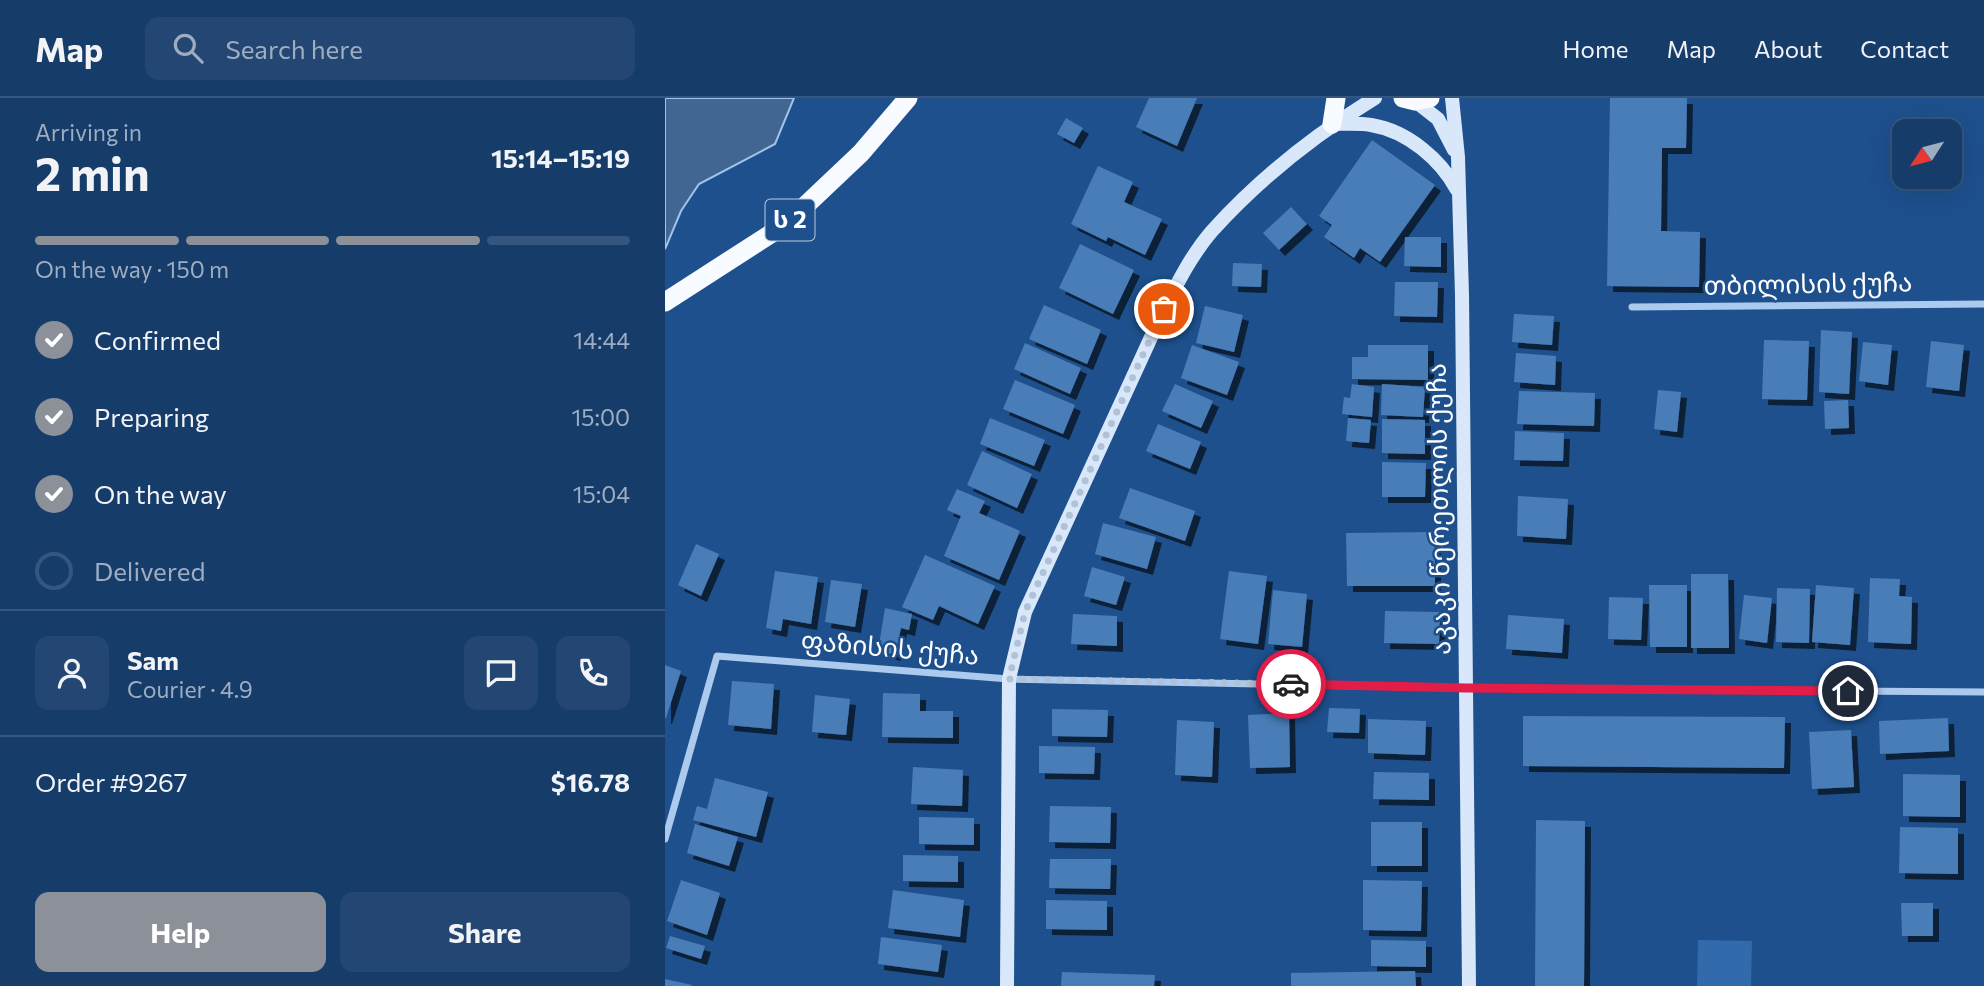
<!DOCTYPE html>
<meta charset="utf-8">
<style>
body{margin:0;font-family:Commissioner,"Noto Sans Georgian",sans-serif;background:#234772;color:#f1f3f6;height:100vh;display:flex;flex-direction:column;font-size:26px;white-space:nowrap}
*{box-sizing:border-box;margin:0}
p{font-size:23px;color:#9eadc1}
.icon{flex:none;width:38px;height:38px;fill:none;stroke:currentColor;stroke-width:2;stroke-linecap:round;stroke-linejoin:round}
.map{position:relative;flex:1;overflow:hidden}
.sheet{display:flex;flex-direction:column;background:#163c6a;width:665px}
.sheet>*{flex:none}
.needle{width:46px;rotate:234deg}
.controls{position:absolute;left:1227px;top:21px;display:grid;gap:14px}
.controls a{display:grid;place-items:center;width:70px;height:70px;border-radius:14px;background:#163c6a;box-shadow:0 7px 28px #0002,0 0 0 2px #35567e;font-size:35px}
.pin{position:absolute;display:grid;place-items:center;width:60px;height:60px;color:#fff;margin:-30px;border:4px solid #fff;border-radius:50%;box-shadow:0 2px 7px #0007}
.courier{position:absolute;display:grid;place-items:center;width:70px;height:70px;margin:-35px;border:5px solid #e11d48;border-radius:50%;background:#fff;color:#222;box-shadow:0 2px 9px #0007}
.overview em{font-style:normal;font-weight:700}
.overview div{display:flex;flex-direction:column-reverse}
.overview{display:flex;align-items:center;justify-content:space-between;height:119px;padding:0 35px}
h1{font-size:46px;font-weight:700;line-height:52px}
.bar{display:grid;grid-template-columns:repeat(4,1fr);gap:10px 7px;align-content:center;height:84px;padding:0 35px}
.bar i{height:9px;border-radius:5px;background:#35567e}
.bar .on{background:#8c9099}
.bar p{grid-column:span 4}
.line{display:flex;align-items:center;gap:18px;padding:0 35px;border-top:2px solid #35567e}
.line div{flex:1}
.round{display:grid;place-items:center;flex:none;width:74px;height:74px;border-radius:14px;background:#234772}
ol{padding:0 35px;list-style:none}
li{display:flex;align-items:center;gap:21px;height:77px}
li p{margin-inline-start:auto}
li .icon{padding:7px;border-radius:50%;background:#8c9099;color:#fff;stroke-width:4}
li:last-child{color:#9eadc1}
li i{width:38px;height:38px;border:4px solid #35567e;border-radius:50%}
.button{display:flex;gap:14px;margin-top:auto;padding:14px 35px}
.button a{flex:1;height:80px;border-radius:14px;background:#8c9099;color:#fff;font-size:28px;font-weight:700;line-height:80px;text-align:center}
.button a+a{background:#234772;color:#f1f3f6}
header{display:flex;align-items:center;gap:42px;box-sizing:border-box;height:98px;padding:0 35px;background:#163c6a;border-bottom:2px solid #35567e}
header strong{font-size:33px}
nav{display:flex;gap:38px;margin-inline-start:auto;font-size:24px}
.search{width:490px;height:63px;background:#234772;display:flex;align-items:center;gap:18px;box-sizing:border-box;padding:0 24px;border-radius:14px;color:#9eadc1;font-size:26px}
main{display:flex;flex:1;min-height:0}
.map>svg:first-child{display:block}
.green{fill:#316bab}
.water{fill:#426692;stroke:#9fc5ee;stroke-width:2}
.building{fill:#4a7db7;filter:url(#shadow)}
.lines{fill:none;stroke-linecap:round;stroke-linejoin:round}
.minor{stroke:#accaed;stroke-width:7}
.secondary{stroke:#d8e7f9;stroke-width:14}
.trunk{stroke:#f8fbff;stroke-width:19}
.done{stroke:#b0c2d7;stroke-width:7;stroke-dasharray:0 12.6}
.route{stroke:#e11d48;stroke-width:9}
.labels{text-anchor:middle;stroke-width:5;stroke-linejoin:round;paint-order:stroke}
.shield{fill:#1e508d;stroke:#bccadd;stroke-width:2}
.shield-label{font-size:24px;font-weight:bold;fill:#fff}
.street-label{font-size:26px;fill:#fff;stroke:#1e508d}
</style>
<header>
<strong>Map</strong>
<div class="search"><svg class="icon" aria-label="search" viewBox="0 0 24 24"><circle cx="10" cy="10" r="6"/><path d="M15 15l6 6"/></svg>Search here</div>
<nav><a>Home</a><a>Map</a><a>About</a><a>Contact</a></nav>
</header>
<main>
<section class="sheet">
<div class="overview"><div><h1>2 min</h1><p>Arriving in</p></div><em>15:14–15:19</em></div>
<div class="bar"><i class="on"></i><i class="on"></i><i class="on"></i><i></i><p>On the way · 150 m</p></div>
<ol>
<li><svg class="icon" aria-label="check" viewBox="0 0 24 24"><path d="M5 12l5 5 9-10"/></svg>Confirmed<p>14:44</p></li>
<li><svg class="icon" aria-label="check" viewBox="0 0 24 24"><path d="M5 12l5 5 9-10"/></svg>Preparing<p>15:00</p></li>
<li><svg class="icon" aria-label="check" viewBox="0 0 24 24"><path d="M5 12l5 5 9-10"/></svg>On the way<p>15:04</p></li>
<li><i></i>Delivered</li>
</ol>
<div class="line" style="height:126px"><a class="round"><svg class="icon" aria-label="person" viewBox="0 0 24 24"><circle cx="12" cy="8" r="4"/><path d="M4 21q1-7 8-7t8 7"/></svg></a><div><b>Sam</b><p>Courier · 4.9</p></div><a class="round"><svg class="icon" aria-label="chat" viewBox="0 0 24 24"><path d="M4 5h16v11H9l-5 4z"/></svg></a><a class="round"><svg class="icon" aria-label="phone" viewBox="0 0 24 24"><path d="M5 4h4l2 5-3 2q2 4 5 5l2-3 5 2v4C11 20 4 13 5 4z"/></svg></a></div>
<div class="line" style="height:91px"><div>Order #9267</div><b>$16.78</b></div>
<div class="button"><a>Help</a><a>Share</a></div>
</section>
<div class="map">
<svg width="1319" height="888" viewBox="0 0 1319 888">
<defs>
<filter id="shadow"><feDropShadow dx="6" dy="6" stdDeviation="0" flood-color="#0009"/></filter>
</defs>
<rect width="100%" height="100%" fill="#1e508d"/>
<path class="green" d="M1033 842 1087 843 1086 888H1032Z"/>
<path class="water" d="M0 0H129L110 46 34 86 16 113 0 151Z"/>
<path class="building" d="M484 0H532L512 48 471 29Z
M945 0H1022L1021 50H997L996 133 1035 134 1034 189 942 188Z
M401 20 418 30 409 45 392 36Z
M707 42 770 87 715 164 695 150 689 160 659 139 667 127 654 118Z
M433 68 468 84 459 104 497 121 480 157 443 139 441 143 406 126Z
M626 109 642 126 614 152 598 135Z
M740 139H776V169L739 168Z
M415 146 469 172 448 216 394 190Z
M568 165 597 166 596 189 567 188Z
M730 184H773L772 219 729 218Z
M379 207 436 232 422 266 364 241Z
M540 208 578 217 569 254 531 245Z
M849 216 889 218 887 247 847 244Z
M1156 232 1187 234 1184 296 1154 294Z
M1099 242 1144 243 1142 302 1097 301Z
M1266 243 1299 247 1294 293 1261 289Z
M1198 244 1227 247 1223 287 1194 283Z
M360 245 416 270 405 296 349 271Z
M527 247 574 264 562 297 516 280Z
M703 247H763V282L687 281V259H703Z
M851 255 891 258 890 287 849 284Z
M350 282 410 307 398 336 338 311Z
M510 286 548 303 536 330 497 313Z
M687 286 709 289 707 319 677 316 679 299 685 300Z
M717 286 760 289 758 319 716 317Z
M993 292 1016 294 1012 334 989 331Z
M854 293 930 295 929 328 852 326Z
M1183 302 1184 330 1160 331 1159 303Z
M325 320 380 342 369 368 315 346Z
M683 320 706 322 704 345 681 343Z
M717 321 760 322V356L717 355Z
M493 326 536 344 525 371 481 353Z
M850 333 899 335 898 363 849 362Z
M317 353 367 376 352 410 302 387Z
M717 364 761 365 760 399H717Z
M465 390 530 413 520 443 454 420Z
M292 391 320 403 314 415 355 433 334 482 279 458 296 418 282 412Z
M853 398 903 401 901 441 852 438Z
M438 425 491 439 482 471 430 456Z
M770 434V488H682L681 435Z
M31 446 54 456 36 498 13 487Z
M260 457 330 488 313 526 274 508 268 522 237 509Z
M427 469 460 479 451 507 419 498Z
M110 473 153 479 146 526 118 521 116 533 101 530Z
M564 473 602 478 593 546 555 541Z
M1026 476H1063L1064 550H1026Z
M1205 480 1235 481 1234 498 1247 499 1246 546 1203 544Z
M166 482 197 486 190 529 160 524Z
M984 487H1022V549H985Z
M1151 487 1189 490 1185 547 1147 544Z
M1112 490 1145 491 1144 545 1111 544Z
M608 492 642 496 637 549 603 546Z
M1079 497 1107 500 1102 545 1074 541Z
M944 499 978 500 976 542 943 541Z
M220 510 247 516 244 532 236 530 230 557 213 553Z
M720 513 775 514 774 546 719 545Z
M408 516 452 518V548L406 546Z
M843 517 899 521 897 555 841 551Z
M0 567 16 573 1 620H0Z
M67 583 109 586 106 631 63 627Z
M218 595 255 596V613H288V640L217 639Z
M150 597 185 601 181 637 147 634Z
M664 610 695 611 694 635 662 634Z
M387 611 443 612 442 639 387 638Z
M624 615 625 669 585 670 583 617Z
M858 618 1120 619 1119 670 858 668Z
M1283 620 1284 653 1215 656 1214 623Z
M703 621 761 623 760 657 703 655Z
M512 622 549 624 547 679 510 677Z
M1186 632 1189 689 1147 691 1144 634Z
M374 648 430 649 429 676 374 675Z
M248 669 298 672 297 708 246 706Z
M709 674 764 675V702L708 701Z
M1238 676 1295 677V719L1238 718Z
M50 680 103 694 91 739 28 722 32 708 42 711Z
M385 708 446 709 445 745 384 744Z
M254 719 309 720V747L254 746Z
M871 722 920 723 919 888H870Z
M706 724H757V768H706Z
M30 726 73 739 64 768 22 755Z
M1235 729 1293 730V776L1234 775Z
M238 757 293 758V784L238 783Z
M385 761H446L445 791 384 790Z
M16 782 55 795 42 837 2 823Z
M698 782 757 783 756 833 698 832Z
M228 792 299 802 295 839 223 830Z
M381 802 442 803V832L381 831Z
M1236 805H1268V838H1237Z
M5 838 40 848 36 861 1 850Z
M216 839 277 847 273 874 213 866Z
M706 842 761 843V869L706 868Z
M750 873 751 888H626V875Z
M397 874 490 877 489 888H396Z
M0 881 27 887 26 888H0Z"/>
<g class="lines">
<path class="minor" d="M967 209 1319 206
M0 741 52 558 344 581 801 590 1319 594"/>
<path class="secondary" d="M787 0 793 59 797 197 804 888
M750 3 773 21 789 52
M667 26C680 26 694 25 706 27 743 33 776 62 792 92
M342 888 344 581 360 514 499 211C513 184 527 156 547 133 595 80 649 37 710 0"/>
<path class="trunk" d="M738 0 750 3 765 0
M667 26 671 0
M0 204 121 126 196 55 243 0"/>
</g>
<g class="lines">
<path class="done" d="M499 211 360 514 344 581 626 586"/>
<path class="route" d="M626 586 801 590 1183 593"/>
</g>
<g class="labels">
<rect class="shield" x="100.5" y="101.5" width="49" height="41" rx="5"/>
<g class="shield-label">
<text x="125" y="130">ს 2</text>
</g>
<g class="street-label">
<text transform="translate(1143 186) rotate(-1)" y="9">თბილისის ქუჩა</text>
<text transform="translate(774 411) rotate(-91)" y="9">აკაკი წერეთლის ქუჩა</text>
<text transform="translate(225 550) rotate(5)" y="9">ფაზისის ქუჩა</text>
</g>
</g>
</svg>
<div class="controls">
<a><svg class="needle" viewBox="-14 -14 28 28"><path d="M0-13l5 13h-10z" fill="#e53935"/><path d="M0 13l5-13h-10z" fill="#9eadc1"/></svg></a>
</div>
<div class="pin" style="left:499px;top:211px;background:#ea580c"><svg class="icon" aria-label="bag" viewBox="0 0 24 24"><path d="M5 8h14l-1 12H6zM9 8a3 3 0 0 1 6 0"/></svg></div>
<div class="pin" style="left:1183px;top:593px;background:#1f2937"><svg class="icon" aria-label="home" viewBox="0 0 24 24"><path d="M3 11l9-7 9 7M6 9v11h12V9"/></svg></div>
<div class="courier" style="left:626px;top:586px"><svg class="icon" aria-label="car" viewBox="0 0 24 24"><path d="M5 17H2v-5l4-1 3-4h7l3 4 3 1v5h-3M9 17h6M6 11h13"/><circle cx="7" cy="17" r="2"/><circle cx="17" cy="17" r="2"/></svg></div>
</div>
</main>
